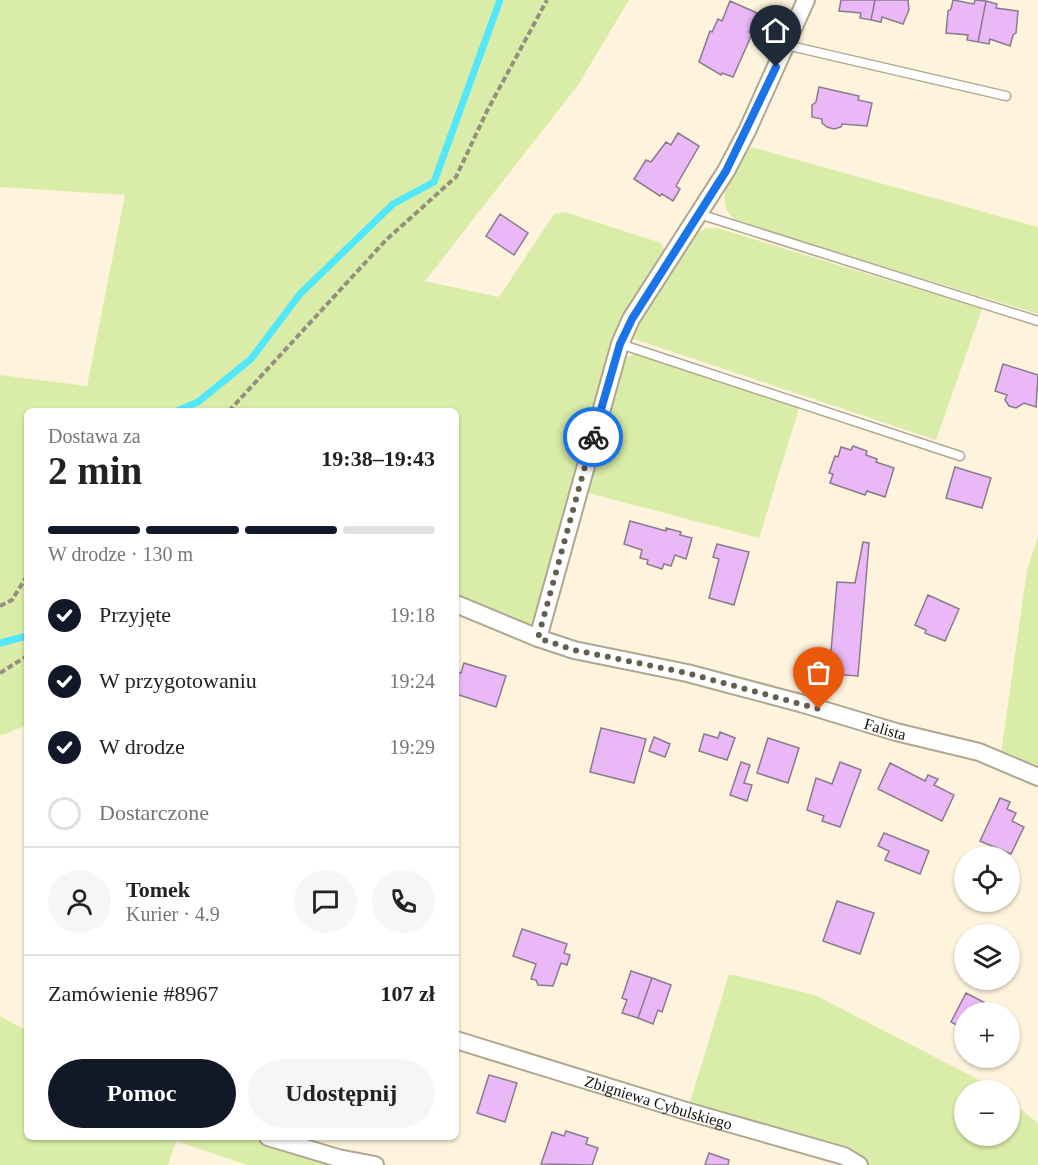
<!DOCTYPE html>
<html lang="pl">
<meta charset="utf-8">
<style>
body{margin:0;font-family:Georgia,serif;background:#f6f6f6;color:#222;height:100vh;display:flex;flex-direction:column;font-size:22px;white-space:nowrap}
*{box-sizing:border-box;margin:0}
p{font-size:20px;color:#767676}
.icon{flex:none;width:33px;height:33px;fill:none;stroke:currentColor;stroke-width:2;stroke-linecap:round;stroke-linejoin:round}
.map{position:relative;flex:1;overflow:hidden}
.details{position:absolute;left:24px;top:408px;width:435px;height:732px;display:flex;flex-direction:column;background:#fff;border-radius:9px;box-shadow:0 2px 4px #0004}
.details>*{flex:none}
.tools{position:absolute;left:954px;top:846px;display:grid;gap:12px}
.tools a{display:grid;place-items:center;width:66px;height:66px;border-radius:50%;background:#fff;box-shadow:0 2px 4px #0004;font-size:30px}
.pin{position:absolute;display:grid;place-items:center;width:51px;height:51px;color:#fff;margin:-62px -26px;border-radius:50% 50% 50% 0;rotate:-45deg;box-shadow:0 0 6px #0007}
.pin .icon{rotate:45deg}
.courier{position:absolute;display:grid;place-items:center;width:60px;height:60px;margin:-30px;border:4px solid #1a73e8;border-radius:50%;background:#fff;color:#222;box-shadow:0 2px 8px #0007}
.overview em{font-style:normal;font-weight:700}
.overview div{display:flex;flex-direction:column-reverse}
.overview{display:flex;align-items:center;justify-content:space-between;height:102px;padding:0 24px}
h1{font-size:39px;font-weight:700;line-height:45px}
.bar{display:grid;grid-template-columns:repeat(4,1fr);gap:9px 6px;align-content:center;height:72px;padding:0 24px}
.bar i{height:8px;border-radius:4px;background:#e0e0e0}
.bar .active{background:#111827}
.bar p{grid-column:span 4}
.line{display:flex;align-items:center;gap:15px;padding:0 24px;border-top:2px solid #e0e0e0}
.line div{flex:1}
.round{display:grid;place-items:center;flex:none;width:63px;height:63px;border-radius:32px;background:#f6f6f6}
ol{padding:0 24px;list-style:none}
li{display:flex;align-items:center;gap:18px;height:66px}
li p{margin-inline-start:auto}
li .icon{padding:6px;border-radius:50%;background:#111827;color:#fff;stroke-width:4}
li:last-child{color:#767676}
li i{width:33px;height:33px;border:3px solid #e0e0e0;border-radius:50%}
.cta{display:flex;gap:12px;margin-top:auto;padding:12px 24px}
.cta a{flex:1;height:69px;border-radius:36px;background:#111827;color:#fff;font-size:24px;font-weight:700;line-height:69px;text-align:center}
.cta a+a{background:#f6f6f6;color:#222}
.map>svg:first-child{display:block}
.green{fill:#daeda8}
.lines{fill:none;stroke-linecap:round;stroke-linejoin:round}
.stream{stroke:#52e7fb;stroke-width:7}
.building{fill:#eab8f6;stroke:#897b8d;stroke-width:1.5}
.service-casing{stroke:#b1a791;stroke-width:11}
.minor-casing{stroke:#b1a791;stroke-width:20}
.path{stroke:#968e7e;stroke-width:4;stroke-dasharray:6 3;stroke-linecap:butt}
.service{stroke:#fff;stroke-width:8}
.minor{stroke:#fff;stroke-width:16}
.done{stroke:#655f52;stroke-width:6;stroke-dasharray:0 10.8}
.route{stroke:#1a73e8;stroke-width:8}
.labels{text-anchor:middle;stroke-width:4.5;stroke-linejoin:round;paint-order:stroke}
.street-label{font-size:16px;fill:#130f08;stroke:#fff}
</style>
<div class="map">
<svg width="1038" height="1165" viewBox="0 0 1038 1165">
<rect width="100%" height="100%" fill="#fef3dc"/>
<path class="green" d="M0 0H629L578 85 425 281 499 297 554 214 565 212 661 243 665 251 624 316 611 342 533 624 526 626 456 597V411H27V725L0 736V375L87 386 125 195 0 187Z
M751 147 1038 227V314L736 221C709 197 736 170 751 147Z
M706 228H717L982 309 936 440 631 338 696 234Z
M635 354 799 408 759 538 585 492 626 357Z
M1038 537V769L1001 754 1027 570Z
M729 974 815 995 985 1083 995 1090H964V1136H1010V1101L1038 1123V1165H866L689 1106Z
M0 1016 27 1031V1137H248L346 1165H247L176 1141 168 1165H0Z"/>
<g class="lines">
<path class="stream" d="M177 411 198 402 251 359 300 294 393 204 434 182 500 0
M0 643 27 636"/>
</g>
<path class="building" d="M841 0H875L871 20 860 18 861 13 839 11Z
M875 0H908L909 10 903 24 882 17 881 22 871 20Z
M953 0 974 4 975 0 986 1 978 42 967 40 968 35 946 33 948 11 951 9Z
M730 1 757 13 749 32 752 34 733 77 722 73 721 75 699 62 710 31 712 32 718 19 722 21Z
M986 1 997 4 996 8 1018 11 1016 33 1013 35 1010 46 990 39 989 44 978 42Z
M819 87 859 96 858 100 872 103 867 126 842 124 841 127 834 129 827 127 822 123V119L812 117V105L816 102Z
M678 133 699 146 676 186 680 189 673 201 662 194 660 196 634 179 646 160 651 162 666 142 671 145Z
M500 214 528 233 514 255 486 236Z
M1003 364 1038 375 1036 407 1024 403 1016 408 1009 406 1005 400 1007 395 995 391Z
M853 446 867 451 866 455 877 459 876 462 894 468 885 497 867 491 865 495 830 483 833 474 829 473 835 456 838 457 841 447 851 450Z
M955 467 991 478 982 508 946 498Z
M630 521 666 531V528L681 532 680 535 692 538 686 559 675 555 671 566 664 564 662 569 647 564 648 560 640 558 642 550 624 544Z
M863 542 869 543 858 676 829 674 837 582 855 583Z
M717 544 749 552 734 605 709 598 719 559 713 557Z
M928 595 959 609 945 641 925 633 926 630 915 625Z
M464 663 506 676 496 707 456 694V677L458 672 461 673Z
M601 728 646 739 634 783 590 772Z
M720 732 735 738 727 760 699 751 704 734 718 738Z
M654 737 670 744 665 757 649 751Z
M768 738 799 748 788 783 757 773Z
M741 762 750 765 744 783 752 785 747 801 730 795Z
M840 762 861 770 840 827 822 821 824 816 807 810 816 778 832 784Z
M890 763 925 781 928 775 938 779 934 785 954 795 942 821 878 789Z
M1000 798 1010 802 1007 809 1016 813 1012 821 1024 827 1011 854 980 841Z
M884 833 929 851 920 874 885 860 889 851 878 846Z
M837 901 874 913 860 954 823 941Z
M522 929 567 944 564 953 570 955 567 965 561 963 553 986 538 985 536 980 531 979 536 964 513 956Z
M631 971 652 978 638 1018 622 1013 627 1000 622 998Z
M652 978 671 985 662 1012 658 1010 653 1024 638 1018Z
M966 993 999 1010 998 1012H964V1029L951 1022Z
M489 1075 517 1083 505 1122 477 1113Z
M566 1131 588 1138 586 1144 598 1148 592 1165 541 1164 552 1132 564 1136Z
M709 1153 729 1160 728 1165H705Z"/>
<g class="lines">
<defs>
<path id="service" d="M786 45 1006 96
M699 214 1038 321
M620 344 960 456"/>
<g id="minor">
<path id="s1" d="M456 604 538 638 574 650 687 673 800 703 896 732 979 752 1038 777"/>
<path d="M538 638 620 344 631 319 726 171 747 131 806 0"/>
<path id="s2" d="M456 1040 686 1111 844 1156 859 1165"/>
<path d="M268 1137 338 1158 375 1165"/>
</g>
</defs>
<use href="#service" class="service-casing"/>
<use href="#minor" class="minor-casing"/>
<path class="path" d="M229 411 386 240 456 177 487 111 547 0
M0 606 12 600 27 576
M0 673 27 656"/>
<use href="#service" class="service"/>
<use href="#minor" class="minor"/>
</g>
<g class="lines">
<path class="done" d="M593 437 538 638 574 650 687 673 819 709"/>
<path class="route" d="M593 437 620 344 632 319 726 171 776 67"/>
</g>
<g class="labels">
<g class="street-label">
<text dy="6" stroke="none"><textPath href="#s1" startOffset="448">Falista</textPath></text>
<text dy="6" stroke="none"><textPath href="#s2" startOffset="212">Zbigniewa Cybulskiego</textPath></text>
</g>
</g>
</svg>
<div class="tools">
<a><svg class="icon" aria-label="locate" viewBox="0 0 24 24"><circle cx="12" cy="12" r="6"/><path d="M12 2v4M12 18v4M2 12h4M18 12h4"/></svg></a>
<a><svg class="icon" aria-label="layers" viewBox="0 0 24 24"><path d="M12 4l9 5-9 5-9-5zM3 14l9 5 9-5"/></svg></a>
<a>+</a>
<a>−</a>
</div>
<div class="pin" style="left:819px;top:709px;background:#ea580c"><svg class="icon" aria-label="bag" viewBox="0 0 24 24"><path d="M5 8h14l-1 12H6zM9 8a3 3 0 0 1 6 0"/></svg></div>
<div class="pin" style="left:776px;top:67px;background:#1f2937"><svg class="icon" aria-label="home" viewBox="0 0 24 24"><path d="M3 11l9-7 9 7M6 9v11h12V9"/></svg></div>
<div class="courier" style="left:593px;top:437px"><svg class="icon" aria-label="bike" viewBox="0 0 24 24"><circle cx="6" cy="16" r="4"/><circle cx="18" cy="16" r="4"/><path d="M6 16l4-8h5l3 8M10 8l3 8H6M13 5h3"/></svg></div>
<section class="details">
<div class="overview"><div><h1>2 min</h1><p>Dostawa za</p></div><em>19:38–19:43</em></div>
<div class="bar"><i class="active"></i><i class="active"></i><i class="active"></i><i></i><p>W drodze · 130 m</p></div>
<ol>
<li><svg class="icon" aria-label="check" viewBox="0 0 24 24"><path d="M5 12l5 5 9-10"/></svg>Przyjęte<p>19:18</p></li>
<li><svg class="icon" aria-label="check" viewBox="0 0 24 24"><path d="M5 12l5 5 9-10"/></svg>W przygotowaniu<p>19:24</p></li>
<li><svg class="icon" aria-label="check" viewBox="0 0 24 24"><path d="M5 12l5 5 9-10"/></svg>W drodze<p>19:29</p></li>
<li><i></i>Dostarczone</li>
</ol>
<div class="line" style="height:108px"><a class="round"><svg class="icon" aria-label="person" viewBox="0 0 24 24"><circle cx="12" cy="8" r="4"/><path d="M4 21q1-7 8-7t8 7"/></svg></a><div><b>Tomek</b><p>Kurier · 4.9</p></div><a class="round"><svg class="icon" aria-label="chat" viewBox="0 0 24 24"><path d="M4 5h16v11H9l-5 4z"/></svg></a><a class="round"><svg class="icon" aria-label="phone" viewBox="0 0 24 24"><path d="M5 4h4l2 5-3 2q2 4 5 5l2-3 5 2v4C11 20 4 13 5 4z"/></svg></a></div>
<div class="line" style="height:78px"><div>Zamówienie #8967</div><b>107 zł</b></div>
<div class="cta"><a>Pomoc</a><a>Udostępnij</a></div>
</section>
</div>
